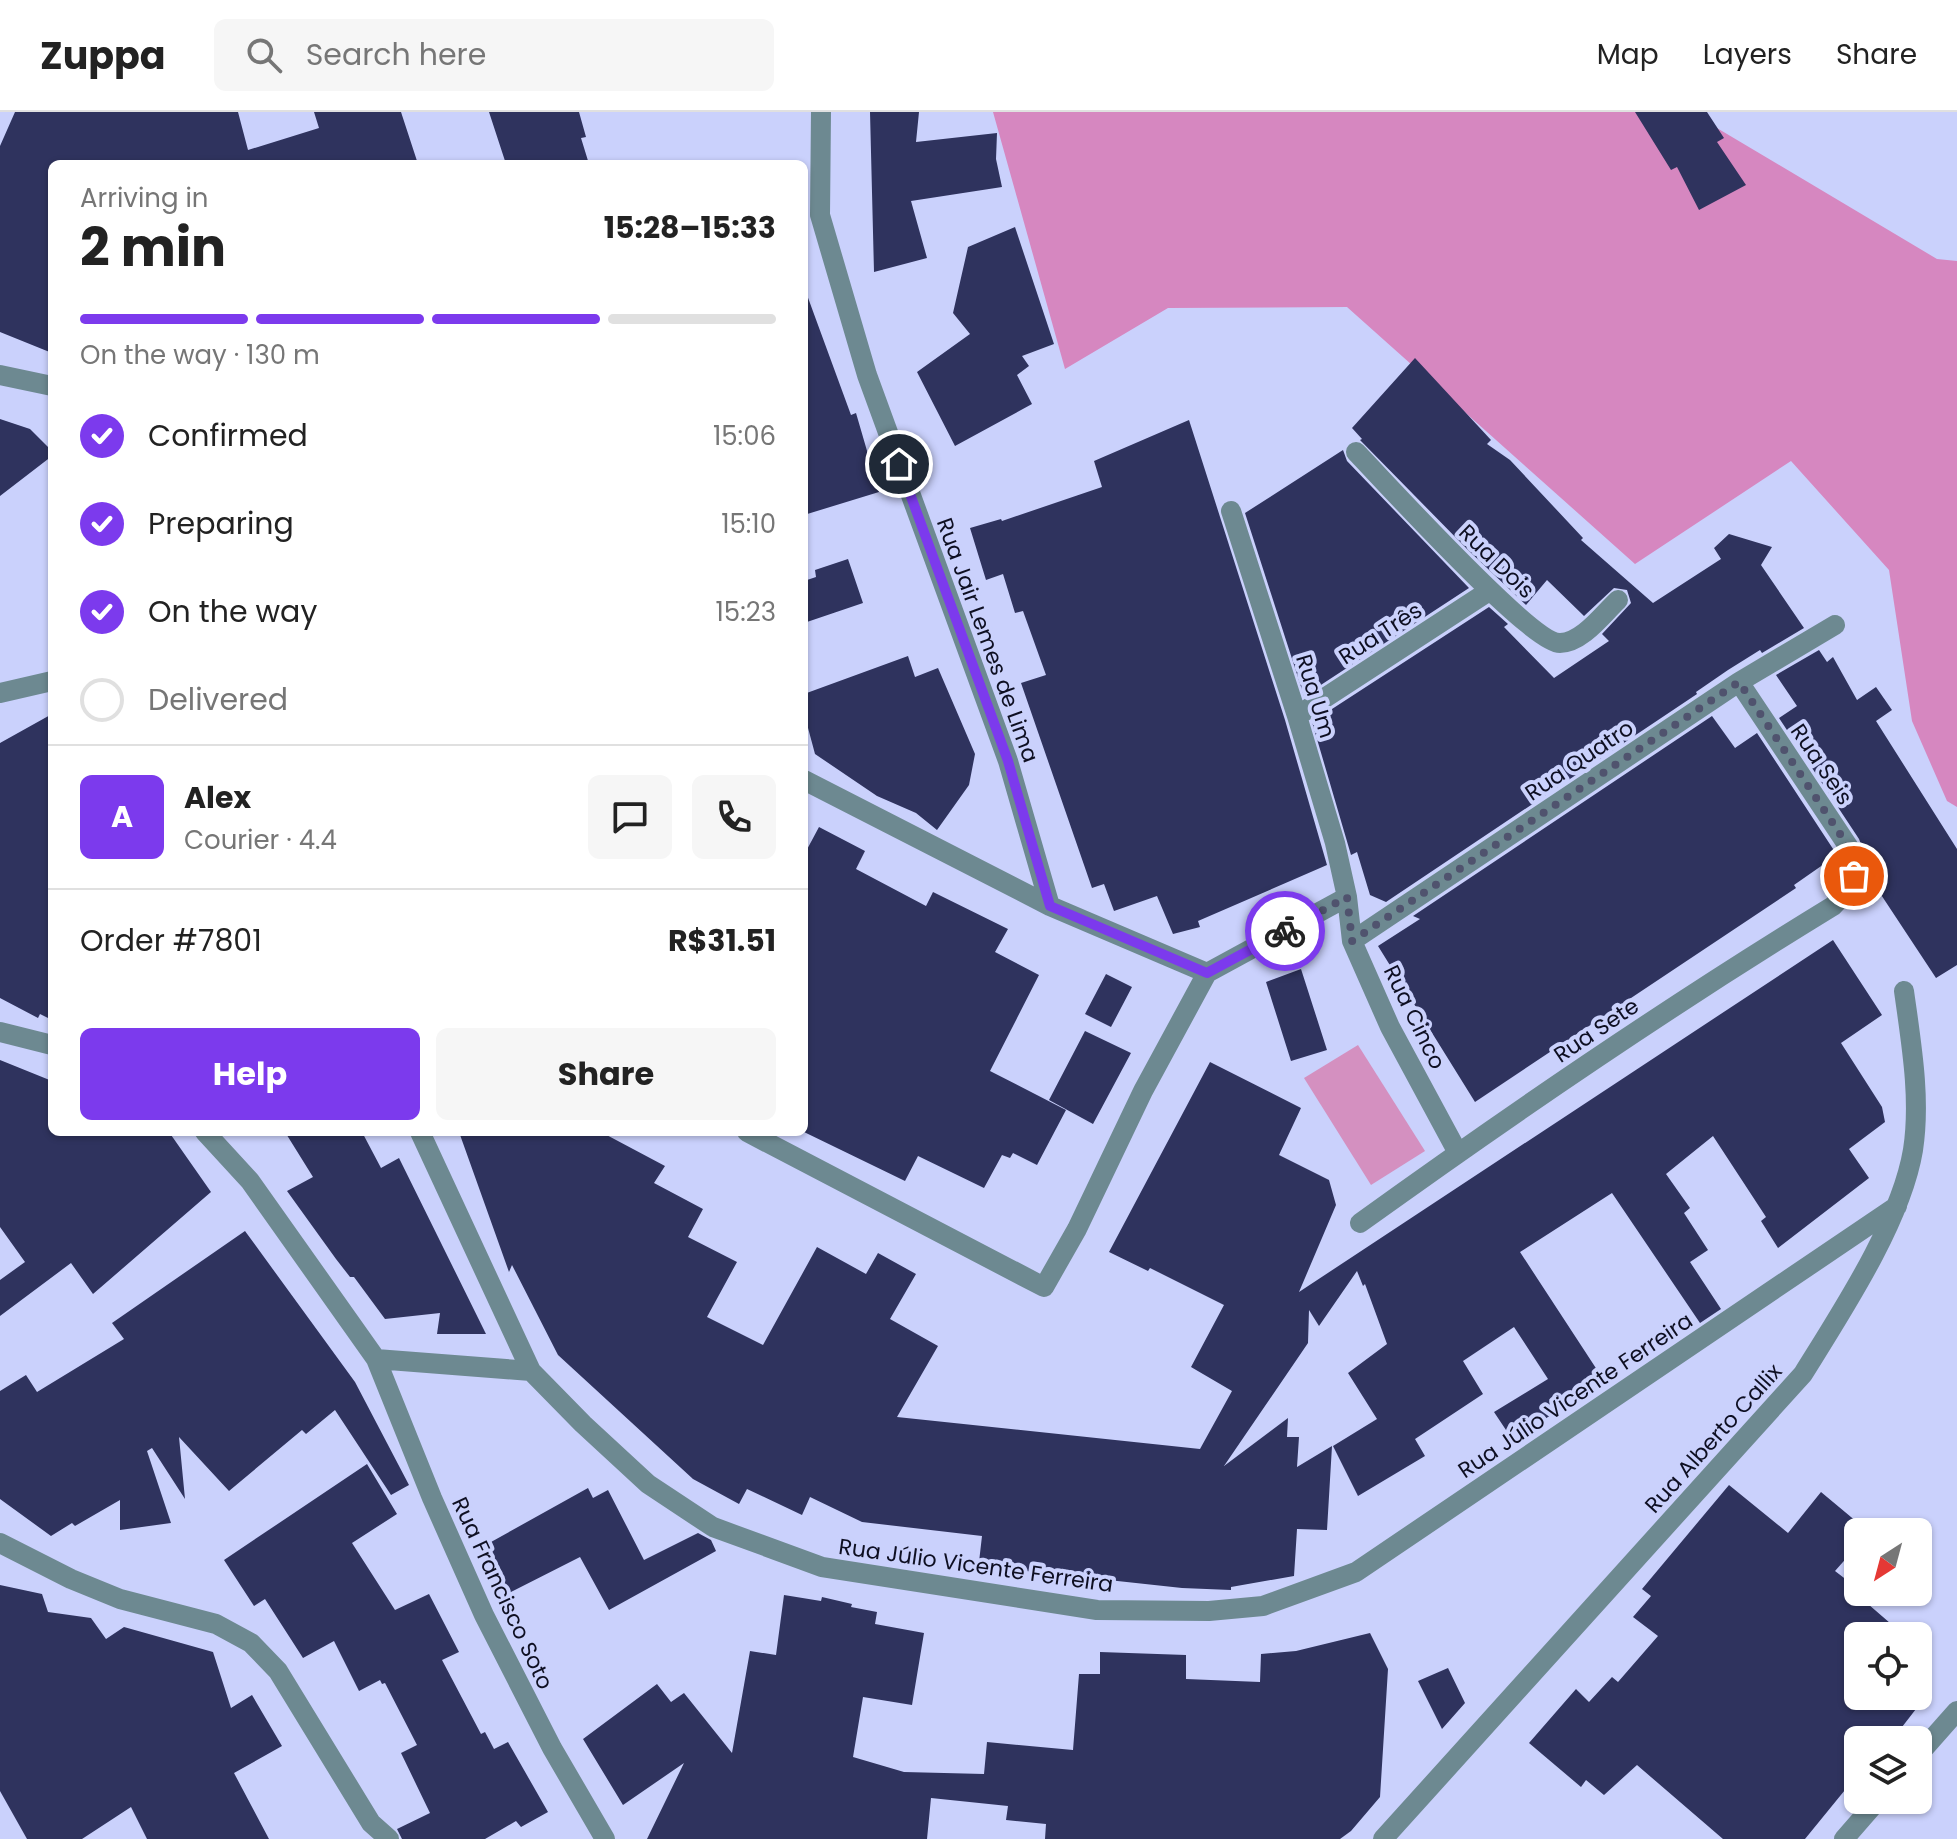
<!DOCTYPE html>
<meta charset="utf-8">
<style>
body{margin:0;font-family:Poppins,sans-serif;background:#f6f6f6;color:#222;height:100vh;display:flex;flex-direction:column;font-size:30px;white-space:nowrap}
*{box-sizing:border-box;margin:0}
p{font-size:26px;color:#767676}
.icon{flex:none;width:44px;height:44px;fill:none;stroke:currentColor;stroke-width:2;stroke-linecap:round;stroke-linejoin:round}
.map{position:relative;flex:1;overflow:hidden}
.details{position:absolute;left:48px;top:48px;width:760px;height:976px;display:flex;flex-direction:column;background:#fff;border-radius:12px;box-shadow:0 2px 6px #0004}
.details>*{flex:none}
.needle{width:52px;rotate:216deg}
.tools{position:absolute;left:1844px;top:1406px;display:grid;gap:16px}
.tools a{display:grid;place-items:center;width:88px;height:88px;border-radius:12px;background:#fff;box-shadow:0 2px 6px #0004;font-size:40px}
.pin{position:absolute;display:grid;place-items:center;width:68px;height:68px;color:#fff;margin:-34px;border:4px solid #fff;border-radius:50%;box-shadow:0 2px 8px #0007}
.courier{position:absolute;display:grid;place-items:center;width:80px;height:80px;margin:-40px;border:6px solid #7c3aed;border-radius:50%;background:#fff;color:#222;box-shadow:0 2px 10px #0007}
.overview em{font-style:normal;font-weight:700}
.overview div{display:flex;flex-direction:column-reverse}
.overview{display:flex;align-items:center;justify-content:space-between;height:136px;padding:0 32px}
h1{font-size:52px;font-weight:700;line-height:60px}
.bar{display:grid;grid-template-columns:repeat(4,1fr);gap:12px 8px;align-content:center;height:96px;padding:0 32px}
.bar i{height:10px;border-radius:6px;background:#e0e0e0}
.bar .active{background:#7c3aed}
.bar p{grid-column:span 4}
.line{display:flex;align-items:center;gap:20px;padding:0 32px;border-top:2px solid #e0e0e0}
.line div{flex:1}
.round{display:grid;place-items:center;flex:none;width:84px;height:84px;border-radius:12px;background:#f6f6f6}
ol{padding:0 32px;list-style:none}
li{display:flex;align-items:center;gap:24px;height:88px}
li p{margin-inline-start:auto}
li .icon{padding:8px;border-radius:50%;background:#7c3aed;color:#fff;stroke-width:4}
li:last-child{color:#767676}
li i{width:44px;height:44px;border:4px solid #e0e0e0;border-radius:50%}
.action{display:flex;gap:16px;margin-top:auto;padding:16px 32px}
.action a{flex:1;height:92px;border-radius:12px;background:#7c3aed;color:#fff;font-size:32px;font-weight:700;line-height:92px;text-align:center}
.action a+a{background:#f6f6f6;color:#222}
header{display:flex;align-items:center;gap:48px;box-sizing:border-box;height:112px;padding:0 40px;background:#fff;border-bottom:2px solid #e0e0e0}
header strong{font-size:38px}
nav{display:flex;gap:44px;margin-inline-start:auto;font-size:28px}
.search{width:560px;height:72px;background:#f6f6f6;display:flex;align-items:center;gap:20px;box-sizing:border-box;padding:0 28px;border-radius:12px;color:#767676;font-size:30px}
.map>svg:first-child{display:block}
.green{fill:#d490c0}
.forest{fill:#d687c0}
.building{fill:#2f335e}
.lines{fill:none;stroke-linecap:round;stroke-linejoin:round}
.minor{stroke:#6d8991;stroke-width:20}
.done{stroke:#50536e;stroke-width:8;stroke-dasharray:0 14.4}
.route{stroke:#7c3aed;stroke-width:10}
.labels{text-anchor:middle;stroke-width:8;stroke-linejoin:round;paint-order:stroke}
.street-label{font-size:22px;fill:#0e0f22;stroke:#cad1fc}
</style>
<header>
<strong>Zuppa</strong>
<div class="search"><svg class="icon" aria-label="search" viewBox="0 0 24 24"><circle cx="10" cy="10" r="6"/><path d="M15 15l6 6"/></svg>Search here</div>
<nav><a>Map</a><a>Layers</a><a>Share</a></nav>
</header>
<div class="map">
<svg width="1957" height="1727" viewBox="0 0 1957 1727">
<rect width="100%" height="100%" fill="#cad1fc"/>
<path class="green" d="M1358 933 1425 1039 1371 1073 1304 966Z"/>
<path class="forest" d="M993 0H1690L1937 147 1957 149V695L1947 689 1912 609 1889 458 1791 349 1635 452 1347 195 1168 196 1065 257Z"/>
<path class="building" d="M15 0H238L248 38 319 16 314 0H401L418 52H52V241L0 220V34Z
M489 0H579L586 25 581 26 589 52H506Z
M870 0H919L916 30 997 21 996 47 1002 75 911 89 927 146 874 160Z
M1635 0H1707L1724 26 1717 30 1746 73 1699 98 1677 55 1671 58Z
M1015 115 1054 232 1022 244 1029 254 1017 263 1032 292 955 334 917 260 970 222 953 201 968 135Z
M804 183H807L851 303 856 301 879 380 804 403Z
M1415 246 1491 328 1487 332 1510 348 1583 426 1581 428 1653 491 1721 447 1714 436 1729 422 1772 435 1761 453 1804 516 1762 541 1760 538 1728 558 1696 580 1697 582 1386 790 1370 783 1357 740 1351 743 1312 610 1489 495 1508 512 1504 515 1554 566 1609 529 1602 522 1631 491 1627 478 1614 476 1584 504 1547 468 1526 493 1467 437 1360 328 1362 327 1352 316Z
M0 307 30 317 52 339V344L0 384Z
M1189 308 1285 608 1327 753 1198 809 1200 815 1173 822 1157 784 1114 799 1104 772 1092 776 1021 571 1046 563 1023 499 1015 501 1003 462 986 468 970 416 1001 407 1002 409 1102 375 1094 349Z
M1343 338 1347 349 1469 476 1304 584 1245 401Z
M848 447 863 491 804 511V469L816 465 815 458Z
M1819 538 1827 550 1833 545 1857 588 1876 575 1892 598 1876 609 1957 737V853L1936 866 1866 760 1864 740 1859 727 1779 606 1797 594 1776 563Z
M908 544 915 565 938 556 975 642 969 673 937 718 916 701 877 684 815 642 804 601V582Z
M52 602V908L40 902 38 906 0 886V631Z
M1712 604 1735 636 1757 621 1837 743 1794 773 1796 776 1475 990 1378 834 1420 807 1413 804Z
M819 715 865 739 856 757 926 794 933 780 1008 817 995 840 1039 863 990 959 1066 998 1037 1053 1013 1041 1010 1046 1002 1043 984 1076 918 1044 905 1069 804 1020V743Z
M1833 828 1882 903 1841 931 1882 995 1885 1010 1849 1037 1869 1066 1778 1136 1761 1109 1766 1105 1713 1024 1666 1062 1690 1096 1684 1101 1708 1138 1690 1150 1721 1197 1700 1211 1612 1081 1520 1140 1605 1270 1512 1327 1494 1300 1548 1267 1514 1215 1463 1249 1483 1282 1415 1327 1425 1344 1358 1384 1333 1334 1377 1307 1348 1261 1387 1232 1365 1172 1363 1174 1357 1159 1319 1214 1309 1198 1308 1231 1224 1354 1288 1306 1287 1325H1299L1297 1355 1332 1334 1327 1418 1297 1417 1294 1464 1231 1475V1478L1182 1476 997 1456V1452L979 1450 982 1424 862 1410 810 1385 802 1403 747 1377 739 1392 693 1367 558 1243 512 1153 509 1160 459 1020H601L665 1054 654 1071 703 1097 688 1125 737 1150 707 1205 763 1233 817 1135 866 1162 878 1141 916 1162 890 1207 938 1234 897 1305 1200 1337 1232 1279 1191 1255 1224 1193 1150 1156 1148 1159 1109 1140 1210 950 1301 996 1279 1043 1329 1068 1336 1093 1299 1180Z
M1301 857 1327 938 1291 949 1266 870Z
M1106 862 1132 875 1111 915 1085 902Z
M1085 919 1131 941 1093 1012 1049 988Z
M0 948 52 969V1020H169L211 1080 93 1182 71 1151 0 1204V1168L25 1150 0 1115Z
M285 1020H362L381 1056 399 1046 486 1222H437L440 1201 385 1207 354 1165H350L336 1147 287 1079 313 1065Z
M245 1119 355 1270 409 1373 391 1383 335 1298 306 1322 302 1318 229 1379 179 1325 185 1387 152 1336 147 1339 171 1411 120 1418V1388L75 1414 72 1411 51 1424 0 1387V1279L26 1263 37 1280 124 1227 112 1211Z
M367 1352 397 1402 352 1431 395 1498 429 1482 459 1540 442 1548 481 1622 485 1620 494 1637 508 1630 548 1700 521 1715 516 1709 485 1727H402L397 1717 430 1701 401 1641 417 1633 385 1571 382 1572 380 1568 359 1579 334 1529 303 1546 265 1487 254 1494 224 1448Z
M1729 1373 1788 1421 1821 1380 1863 1415V1420H1858V1433L1835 1459 1848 1469 1846 1473 1905 1524H1858V1584H1926L1892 1628H1858V1662L1805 1727H1723L1637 1653 1604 1683 1586 1668 1581 1675 1529 1631 1576 1577 1589 1590 1612 1565 1618 1570 1658 1524 1633 1505 1651 1484 1642 1477Z
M588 1376 593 1386 608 1378 644 1448 698 1421 711 1428 716 1439 609 1498 580 1445 507 1482 482 1435Z
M0 1473 42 1482 48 1500 91 1506 106 1527 124 1515 213 1540 231 1596 252 1583 282 1634 234 1661 269 1727H147L131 1695 82 1727H27L0 1679Z
M784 1483 821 1489 822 1485 852 1492 851 1495 877 1500 875 1512 924 1521 912 1593 863 1585 853 1645 904 1660 984 1662 987 1630 1073 1638 1079 1562H1100V1540L1186 1543V1567L1260 1570 1261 1542 1296 1539 1370 1521 1388 1557 1380 1685 1351 1719 1340 1727H1045L1046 1712 1006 1708 1008 1694 931 1686 927 1727H647L684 1651 623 1693 583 1627 657 1572 671 1590 684 1581 732 1641 750 1539 776 1543Z
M1448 1556 1465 1591 1442 1617 1418 1569Z"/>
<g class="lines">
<path class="minor" d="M821 0 820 103 867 263 1008 649 1050 794
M0 263 52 274
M1356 340C1384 369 1531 531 1560 531 1582 531 1603 502 1618 488
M1231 399 1297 604 1335 731 1347 785 1352 829 1390 915 1458 1041
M0 581 52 569
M1297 604 1489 479
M804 668 1050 794 1207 861
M1352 829 1739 570 1835 513
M1207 861 1347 785
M0 920 52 933
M205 1020 250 1069 376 1247 432 1386 484 1503 552 1636 605 1727
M420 1020 531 1259 583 1312 648 1372 713 1415 822 1455 1097 1498 1209 1499 1263 1494 1356 1460 1897 1094
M747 1020 1044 1175 1077 1117 1143 979 1207 861
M1360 1111C1514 1000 1671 893 1833 794 1852 776 1860 758 1848 734L1739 570
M376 1247 531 1259
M0 1431 71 1467 120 1487 216 1512 251 1531 278 1559 371 1711 389 1727
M1918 1643 1957 1599
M1383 1727 1803 1262C1842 1199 1901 1110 1913 1038 1921 986 1911 930 1904 879
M1844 1727 1878 1688"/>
</g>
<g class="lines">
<path class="done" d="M1285 819 1347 785 1352 829 1739 570 1848 734 1854 747V764"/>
<path class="route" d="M899 352 1008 649 1050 794 1207 861 1285 819"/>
</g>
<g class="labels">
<g class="street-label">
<text transform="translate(1497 449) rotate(44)" y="8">Rua Dois</text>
<text transform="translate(1380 521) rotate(-33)" y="8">Rua Três</text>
<text transform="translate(988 528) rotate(70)" y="8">Rua Jair Lemes de Lima</text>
<text transform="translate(1316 584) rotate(73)" y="8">Rua Um</text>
<text transform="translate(1579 648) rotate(-34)" y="8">Rua Quatro</text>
<text transform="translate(1822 652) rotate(56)" y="8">Rua Seis</text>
<text transform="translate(1415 905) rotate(64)" y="8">Rua Cinco</text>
<text transform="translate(1596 918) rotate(-34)" y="8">Rua Sete</text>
<text transform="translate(1575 1283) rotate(-34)" y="8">Rua Júlio Vicente Ferreira</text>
<text transform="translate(1713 1326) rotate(-48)" y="8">Rua Alberto Callix</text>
<text transform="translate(976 1453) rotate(8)" y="8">Rua Júlio Vicente Ferreira</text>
<text transform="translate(503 1481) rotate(65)" y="8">Rua Francisco Soto</text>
</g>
</g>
</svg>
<div class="tools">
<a><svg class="needle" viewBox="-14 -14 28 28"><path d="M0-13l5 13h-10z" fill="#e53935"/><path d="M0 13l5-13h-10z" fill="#767676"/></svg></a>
<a><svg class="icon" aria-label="locate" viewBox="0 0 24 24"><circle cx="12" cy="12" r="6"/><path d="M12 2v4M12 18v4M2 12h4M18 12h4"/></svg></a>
<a><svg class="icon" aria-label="layers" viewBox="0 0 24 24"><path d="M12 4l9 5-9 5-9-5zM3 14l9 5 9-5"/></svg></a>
</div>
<div class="pin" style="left:1854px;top:764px;background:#ea580c"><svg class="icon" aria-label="bag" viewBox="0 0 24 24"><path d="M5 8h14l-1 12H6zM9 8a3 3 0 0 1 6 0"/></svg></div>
<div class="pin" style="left:899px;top:352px;background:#1f2937"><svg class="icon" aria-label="home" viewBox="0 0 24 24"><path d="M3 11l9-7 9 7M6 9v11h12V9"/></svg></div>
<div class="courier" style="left:1285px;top:819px"><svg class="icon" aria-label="bike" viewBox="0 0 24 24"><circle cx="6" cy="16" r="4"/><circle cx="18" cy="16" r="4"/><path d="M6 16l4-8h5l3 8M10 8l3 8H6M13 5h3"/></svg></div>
<section class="details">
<div class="overview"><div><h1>2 min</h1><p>Arriving in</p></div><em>15:28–15:33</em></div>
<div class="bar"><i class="active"></i><i class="active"></i><i class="active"></i><i></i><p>On the way · 130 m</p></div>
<ol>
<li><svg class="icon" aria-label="check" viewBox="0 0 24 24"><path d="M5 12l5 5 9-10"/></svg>Confirmed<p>15:06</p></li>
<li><svg class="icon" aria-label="check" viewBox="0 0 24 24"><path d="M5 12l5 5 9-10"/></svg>Preparing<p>15:10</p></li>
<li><svg class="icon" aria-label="check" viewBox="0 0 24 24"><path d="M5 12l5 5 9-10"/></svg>On the way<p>15:23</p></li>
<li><i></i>Delivered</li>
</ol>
<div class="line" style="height:144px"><b class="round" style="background:#7c3aed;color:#fff">A</b><div><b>Alex</b><p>Courier · 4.4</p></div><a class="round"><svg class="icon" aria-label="chat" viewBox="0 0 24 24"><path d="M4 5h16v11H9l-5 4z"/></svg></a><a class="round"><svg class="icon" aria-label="phone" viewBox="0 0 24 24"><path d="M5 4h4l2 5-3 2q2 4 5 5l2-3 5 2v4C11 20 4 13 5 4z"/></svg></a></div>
<div class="line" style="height:104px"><div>Order #7801</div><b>R$31.51</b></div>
<div class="action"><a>Help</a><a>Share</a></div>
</section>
</div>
